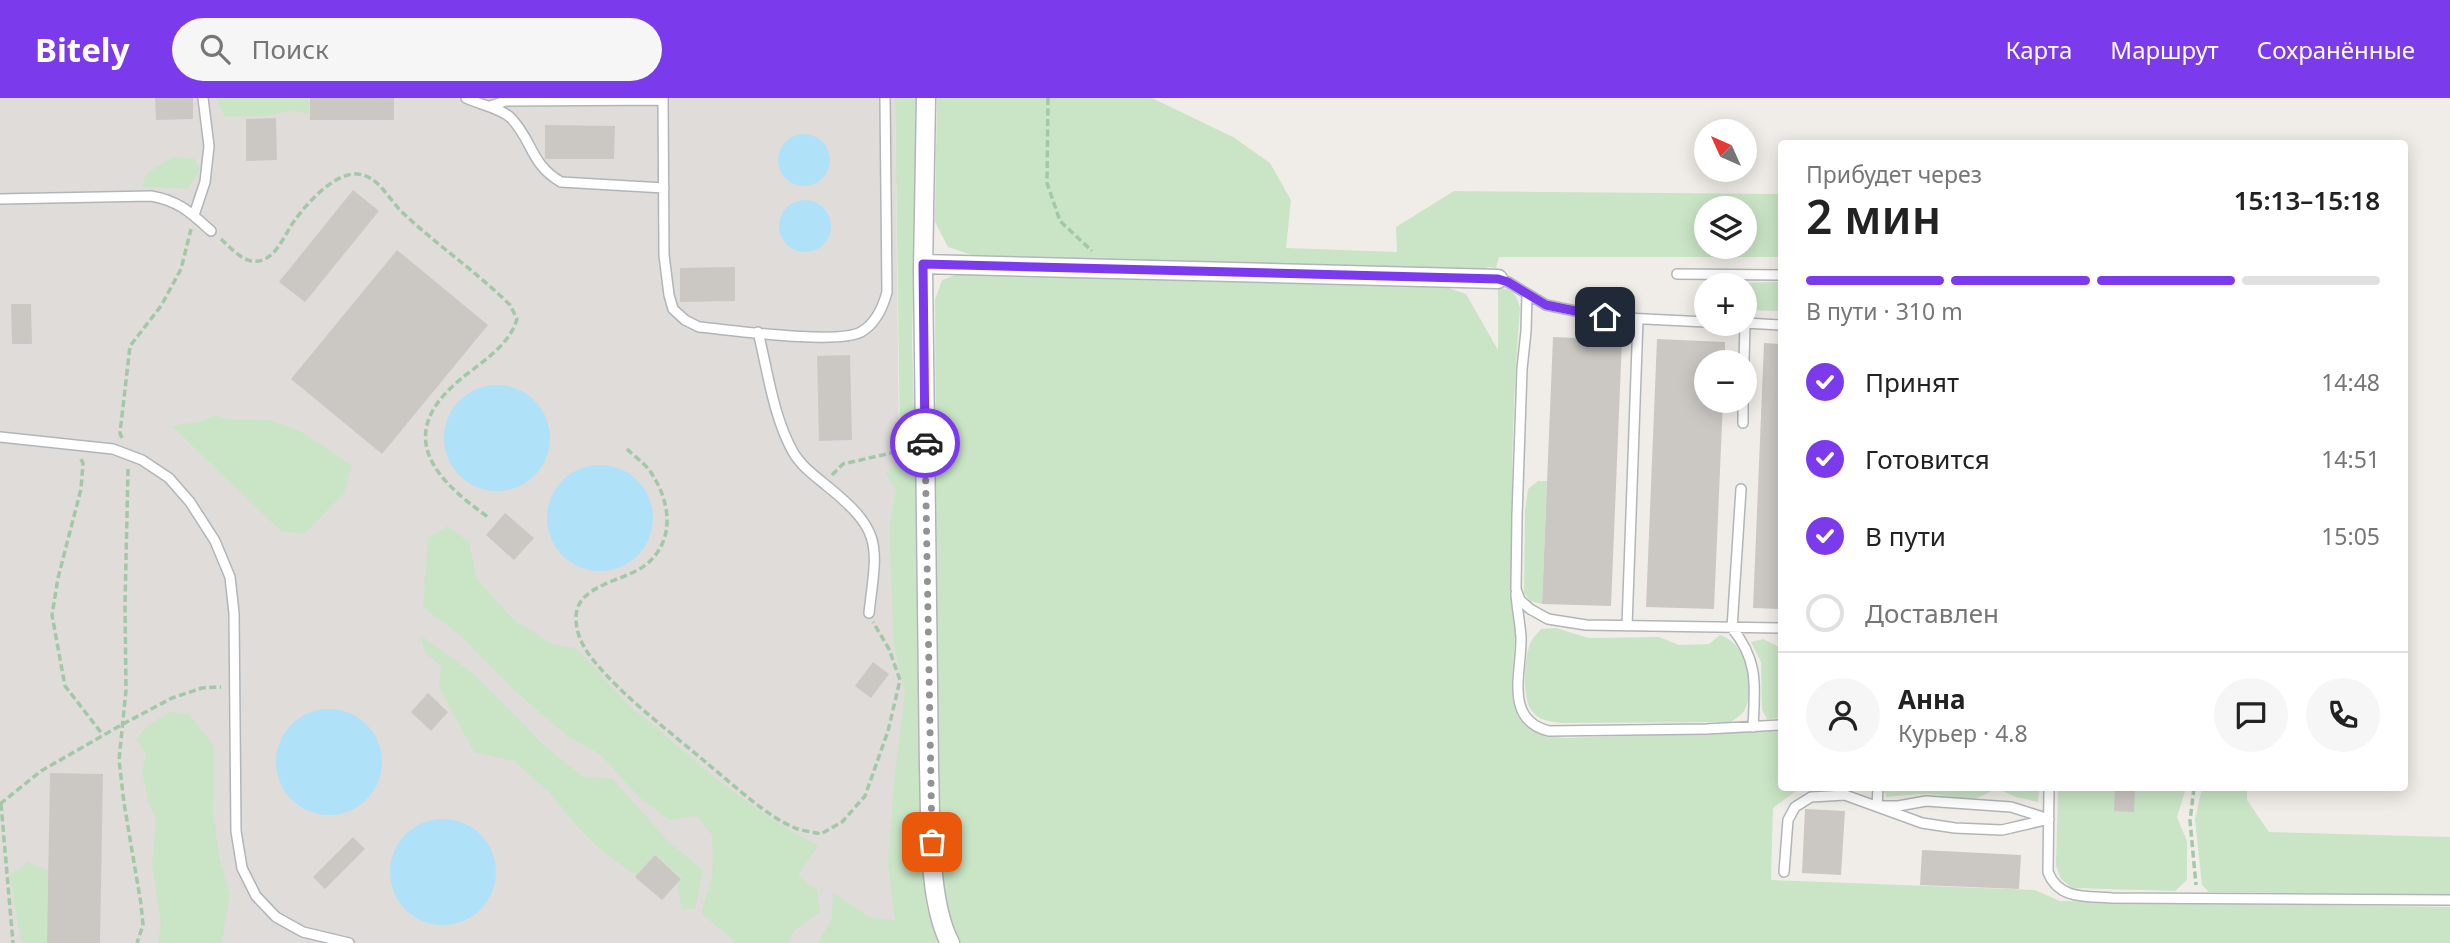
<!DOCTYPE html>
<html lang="ru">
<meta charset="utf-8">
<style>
body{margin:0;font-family:"Noto Sans",sans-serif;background:#f6f6f6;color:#222;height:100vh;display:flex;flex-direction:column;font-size:26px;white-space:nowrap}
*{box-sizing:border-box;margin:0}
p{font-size:23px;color:#767676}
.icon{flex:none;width:38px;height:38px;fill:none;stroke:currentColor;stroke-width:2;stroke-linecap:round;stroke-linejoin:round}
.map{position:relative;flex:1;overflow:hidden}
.drawer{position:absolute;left:1778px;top:42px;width:630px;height:651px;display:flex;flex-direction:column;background:#fff;border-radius:7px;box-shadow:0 4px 18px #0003}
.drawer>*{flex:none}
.needle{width:46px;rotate:315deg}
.controls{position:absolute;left:1694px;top:21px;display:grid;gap:14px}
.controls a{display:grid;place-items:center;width:63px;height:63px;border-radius:50%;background:#fff;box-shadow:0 4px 18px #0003;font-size:35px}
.pin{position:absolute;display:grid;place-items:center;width:60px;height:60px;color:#fff;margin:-30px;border-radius:14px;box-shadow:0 4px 10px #0006}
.courier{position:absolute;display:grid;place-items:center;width:70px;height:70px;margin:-35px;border:5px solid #7c3aed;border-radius:50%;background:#fff;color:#222;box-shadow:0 2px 9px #0007}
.head em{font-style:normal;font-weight:600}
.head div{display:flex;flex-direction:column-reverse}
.head{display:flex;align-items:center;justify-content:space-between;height:119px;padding:0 28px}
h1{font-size:46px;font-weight:600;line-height:52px}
.bar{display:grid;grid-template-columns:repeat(4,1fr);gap:10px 7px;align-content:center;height:84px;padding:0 28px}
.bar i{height:9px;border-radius:5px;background:#e0e0e0}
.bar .on{background:#7c3aed}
.bar p{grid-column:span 4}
.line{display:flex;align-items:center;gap:18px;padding:0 28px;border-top:2px solid #e0e0e0}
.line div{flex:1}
.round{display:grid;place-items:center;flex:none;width:74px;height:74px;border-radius:37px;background:#f6f6f6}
ol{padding:0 28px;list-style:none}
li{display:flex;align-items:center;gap:21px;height:77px}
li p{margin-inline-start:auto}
li .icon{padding:7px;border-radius:50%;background:#7c3aed;color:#fff;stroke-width:4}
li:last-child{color:#767676}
li i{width:38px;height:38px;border:4px solid #e0e0e0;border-radius:50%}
header{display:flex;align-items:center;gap:42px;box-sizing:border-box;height:98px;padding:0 35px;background:#7c3aed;color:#fff}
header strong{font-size:33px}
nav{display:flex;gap:38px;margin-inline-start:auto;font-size:24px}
.search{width:490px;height:63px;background:#f6f6f6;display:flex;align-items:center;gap:18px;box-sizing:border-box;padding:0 24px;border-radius:38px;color:#767676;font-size:26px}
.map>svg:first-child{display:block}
.industrial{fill:#dfdcda}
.green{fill:#cae5c6;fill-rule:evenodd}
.water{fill:#afe2f9}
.building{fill:#cbc8c4}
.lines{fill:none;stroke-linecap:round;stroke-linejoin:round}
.lane-casing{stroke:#b2b5b8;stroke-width:12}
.street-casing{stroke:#b2b5b8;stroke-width:21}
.path{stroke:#a2c8a7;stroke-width:3.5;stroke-dasharray:7 3.5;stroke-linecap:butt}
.lane{stroke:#fff;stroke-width:9}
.street{stroke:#fff;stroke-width:18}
.done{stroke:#929394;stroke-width:7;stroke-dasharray:0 12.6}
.route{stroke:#7c3aed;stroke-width:9}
</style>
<header>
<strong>Bitely</strong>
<div class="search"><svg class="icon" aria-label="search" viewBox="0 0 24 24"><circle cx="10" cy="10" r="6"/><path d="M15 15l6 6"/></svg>Поиск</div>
<nav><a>Карта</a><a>Маршрут</a><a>Сохранённые</a></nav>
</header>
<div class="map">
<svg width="2450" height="845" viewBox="0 0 2450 845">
<rect width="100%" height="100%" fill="#f0ede8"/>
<path class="industrial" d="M0 0H895L899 344 913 728 907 845H0Z"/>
<path class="green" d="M216 0H309V16L293 12 266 18 225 19Z
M895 0H917L912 244 915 347H900Z
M937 0H1152L1233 39 1270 65 1291 102 1286 150 1397 154 1396 129 1454 93 1781 96 1782 159H1499L1496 170 1488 169 1479 174 972 157 948 149 935 124ZM1706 110H1745V149H1706Z
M173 59 195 61 200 72 188 91 142 89 146 76Z
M961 175 1443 188 1466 196 1498 252V190C1513 191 1517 196 1520 211 1511 318 1510 425 1515 532 1516 561 1506 589 1518 617 1527 636 1545 637 1563 640L1781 633 1782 690H1800L1773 710 1771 782 2035 792 2060 803 2450 809V845H961L947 825 942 799 938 733 935 202 942 182Z
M1781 184V213L1745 212V187H1739V185Z
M216 317C233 325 253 319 271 323 301 329 327 351 352 368L344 395 304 436 281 433 172 328 198 324Z
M899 360H915L921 563 922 770 927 810 938 845H817L832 821 833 795 869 819 895 822 888 767 895 675 905 595 894 548 889 431 896 391 886 376Z
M1538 383H1547L1542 506 1530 503 1524 495 1525 413 1528 391Z
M448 428 469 444 476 480 513 521 552 546 576 550 629 607 718 682 771 721 818 748 798 777 817 793 820 814 794 833 789 845H733L732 841 701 815 713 775 712 737 697 718 669 722 638 698 601 657 566 637 513 591 461 538 423 509 428 440Z
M1556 530 1589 540 1659 539 1679 547 1709 546 1720 537C1747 545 1757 590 1744 613 1741 617 1735 621 1731 624L1561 625C1550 623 1539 623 1532 613 1522 601 1524 563 1529 549 1531 541 1536 537 1541 531Z
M420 537 473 575 546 649 582 678 613 681 668 743 703 772 695 811H682L677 787 682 780 655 756 637 778 603 754 575 726 550 695 514 663 474 654 439 589 441 568 425 555Z
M1763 541 1781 550V620L1767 621 1762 612 1761 564 1751 544Z
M170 614 189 616 214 648 213 717 219 758 230 797 221 845H158L161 826 152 767 156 722 148 704 142 672 146 657 136 641 148 627Z
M1882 690H2039L2038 704 2016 699 1995 690C1968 711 1956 696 1926 696 1914 696 1900 698 1887 699Z
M2058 690H2186L2177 719 2187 743V782L2175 793 2072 790 2061 781 2056 768Z
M2202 690H2247V702L2269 734 2450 739V797L2209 794 2202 787 2195 721Z
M28 764 48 772 47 845H23L20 838 10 777Z"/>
<path class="water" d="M778 62a26 26 0 1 1 52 0a26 26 0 1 1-52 0Z
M779 128a26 26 0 1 1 52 0a26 26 0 1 1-52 0Z
M444 340a53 53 0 1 1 106 0a53 53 0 1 1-106 0Z
M547 420a53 53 0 1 1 106 0a53 53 0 1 1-106 0Z
M276 664a53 53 0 1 1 106 0a53 53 0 1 1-106 0Z
M390 774a53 53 0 1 1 106 0a53 53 0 1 1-106 0Z"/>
<path class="building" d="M155 0H193V21L156 22Z
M310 0H394V22H310Z
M276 20 277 62 246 63V21Z
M545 27 615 28 614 61H545Z
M353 92 379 113 305 204 279 184Z
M397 152 488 227 382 356 291 281Z
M735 169V203L680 204V170Z
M11 206H31L32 246H12Z
M1553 239 1622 242 1611 508 1542 506Z
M1657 241 1725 244V264H1706V303H1723L1714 511 1646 509Z
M1764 245 1782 246V511L1753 510Z
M850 257 852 342 819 343 817 258Z
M505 415 534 440 514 462 486 437Z
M873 564 889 576 871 600 855 588Z
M428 595 448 614 431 633 411 614Z
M50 675 103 676 100 845H47Z
M2115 690H2135L2134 714 2114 713Z
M1805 711 1845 713 1841 777 1802 775Z
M353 739 365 751 325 791 313 779Z
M1922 752 2021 757 2019 791 1920 787Z
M655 757 681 781 662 802 635 779Z"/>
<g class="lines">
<defs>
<path id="lane" d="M466 0C480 7 499 9 511 20 533 43 530 66 561 84L664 90
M663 0 664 157 669 197 673 211 685 222 699 229C732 232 836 247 861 234 875 226 883 209 887 194L885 0
M490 8 506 3 663 2
M0 101 151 98C179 103 190 114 211 133
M194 117 205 84 209 48 203 0
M1677 176 1782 177
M1498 181 1508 184 1546 207 1605 219 1706 224
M1527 196 1526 233 1522 271 1517 418 1516 491 1520 502 1530 511 1548 521 1586 527 1782 530
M1745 225 1782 227
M758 234C768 274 773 318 793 354 801 368 815 378 827 388 884 434 877 447 869 515
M1744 264 1745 226
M1743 325V303
M0 339 113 351 142 362 169 380 190 404 215 443 230 479 234 515 236 733 242 770 256 798 276 819 303 834 349 845
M1741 391 1732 530C1759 563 1755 588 1753 629
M1516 496C1517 510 1520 525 1521 539 1522 573 1503 622 1549 633L1706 631 1782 627
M1627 528 1638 221
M2049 690 2048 774C2059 802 2086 798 2112 800L2450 802
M1784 774 1788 722 1795 709 1811 699 1845 697 1922 725 1955 730 2002 732 2049 721 2011 709 1926 703 1898 708H1877L1878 690"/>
<path id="street" d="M926 0 923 173 929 670C931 721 927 801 950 845
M923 166 1498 181"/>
</defs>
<use href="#lane" class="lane-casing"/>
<use href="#street" class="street-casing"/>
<path class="path" d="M1048 0 1047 85 1060 123 1092 153
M221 141C229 148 239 160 251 163 275 167 284 136 295 122 307 105 335 74 358 76 378 78 388 100 401 113 435 146 476 173 510 207L517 221C508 251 477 266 455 286 395 340 437 383 488 419
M122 340 120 335 130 248 161 208 181 171 191 131
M627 351C634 358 644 365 650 373 670 402 676 440 648 465 627 484 576 485 576 520 576 537 584 551 594 563 625 601 672 635 709 667 734 687 766 718 795 730 803 733 813 734 821 736L842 724 865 698 888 633 900 582 889 551 873 524
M81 361 83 365 81 391 58 480 52 517 65 588 103 637
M128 371 125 507 126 592 119 662 124 705 141 806 143 827 137 845
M832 377 843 366 900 353H909
M2194 690 2190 723 2196 787
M0 706 41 673 123 626 172 600 202 590 221 589
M1 706 13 845"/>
<use href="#lane" class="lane"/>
<use href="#street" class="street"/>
</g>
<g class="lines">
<path class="done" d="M925 345 932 744"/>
<path class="route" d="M925 345 923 166 1498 181 1508 184 1546 207 1605 219"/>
</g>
</svg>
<div class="controls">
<a><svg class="needle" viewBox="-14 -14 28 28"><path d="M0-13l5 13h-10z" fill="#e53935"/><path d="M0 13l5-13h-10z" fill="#767676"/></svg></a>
<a><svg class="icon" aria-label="layers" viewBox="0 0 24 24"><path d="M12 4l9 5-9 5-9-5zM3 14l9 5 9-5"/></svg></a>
<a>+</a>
<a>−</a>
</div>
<div class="pin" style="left:932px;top:744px;background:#ea580c"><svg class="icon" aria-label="bag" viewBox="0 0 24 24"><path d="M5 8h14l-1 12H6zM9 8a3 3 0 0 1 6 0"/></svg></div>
<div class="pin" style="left:1605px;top:219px;background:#1f2937"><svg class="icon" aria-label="home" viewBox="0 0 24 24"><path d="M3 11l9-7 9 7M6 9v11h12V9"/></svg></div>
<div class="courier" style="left:925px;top:345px"><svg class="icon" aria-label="car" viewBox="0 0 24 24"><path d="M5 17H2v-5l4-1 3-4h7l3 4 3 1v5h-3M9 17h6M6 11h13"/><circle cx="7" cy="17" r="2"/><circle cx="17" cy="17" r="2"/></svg></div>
<section class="drawer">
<div class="head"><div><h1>2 мин</h1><p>Прибудет через</p></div><em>15:13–15:18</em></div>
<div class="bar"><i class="on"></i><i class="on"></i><i class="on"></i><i></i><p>В пути · 310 m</p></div>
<ol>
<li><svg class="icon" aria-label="check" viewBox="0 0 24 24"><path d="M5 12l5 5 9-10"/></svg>Принят<p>14:48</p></li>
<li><svg class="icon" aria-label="check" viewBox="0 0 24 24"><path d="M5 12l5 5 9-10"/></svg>Готовится<p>14:51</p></li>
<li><svg class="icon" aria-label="check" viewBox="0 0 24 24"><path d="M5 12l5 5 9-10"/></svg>В пути<p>15:05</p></li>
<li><i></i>Доставлен</li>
</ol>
<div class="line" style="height:126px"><a class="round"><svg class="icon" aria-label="person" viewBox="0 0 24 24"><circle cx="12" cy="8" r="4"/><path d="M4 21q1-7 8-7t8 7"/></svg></a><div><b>Анна</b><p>Курьер · 4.8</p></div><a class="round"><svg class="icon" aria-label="chat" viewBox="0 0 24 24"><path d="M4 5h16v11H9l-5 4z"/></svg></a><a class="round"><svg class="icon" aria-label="phone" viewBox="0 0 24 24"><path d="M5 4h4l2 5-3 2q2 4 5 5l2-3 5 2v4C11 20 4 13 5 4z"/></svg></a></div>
</section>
</div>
